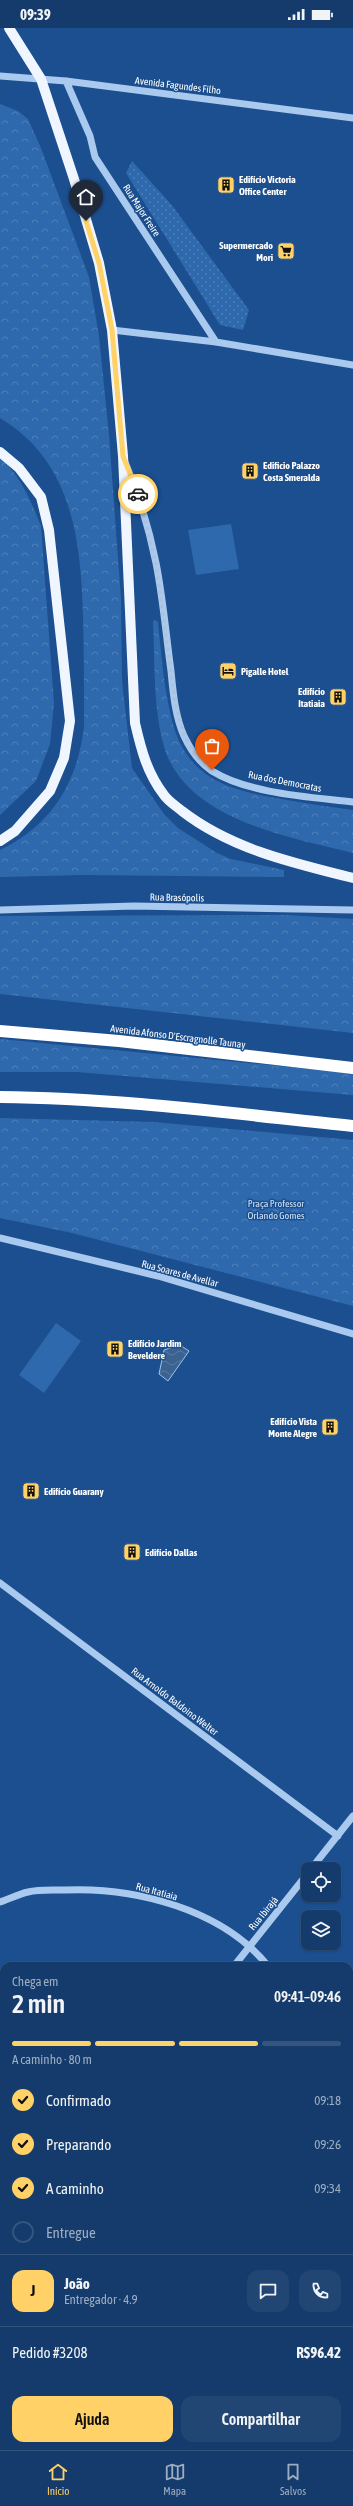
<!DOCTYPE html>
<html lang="pt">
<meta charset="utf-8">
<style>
body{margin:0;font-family:"Asap Condensed",sans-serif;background:#214673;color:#f1f3f6;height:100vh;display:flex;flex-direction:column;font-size:15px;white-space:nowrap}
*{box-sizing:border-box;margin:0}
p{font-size:13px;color:#9dadc1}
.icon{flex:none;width:22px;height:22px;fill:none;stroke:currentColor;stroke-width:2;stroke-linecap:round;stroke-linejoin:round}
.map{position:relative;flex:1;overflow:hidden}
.sheet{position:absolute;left:0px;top:1934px;width:353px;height:488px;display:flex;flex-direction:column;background:#143b6b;border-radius:12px 12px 0 0;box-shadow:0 1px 3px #0004,0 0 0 1px #33557e}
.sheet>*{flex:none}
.controls{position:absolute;left:301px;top:1834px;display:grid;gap:8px}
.controls a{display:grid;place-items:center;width:40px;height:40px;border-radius:8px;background:#143b6b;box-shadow:0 1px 3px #0004,0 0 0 1px #33557e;font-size:20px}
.pin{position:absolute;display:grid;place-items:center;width:34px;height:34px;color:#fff;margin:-41px -17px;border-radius:50% 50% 50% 0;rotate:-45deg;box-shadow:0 0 4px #0007}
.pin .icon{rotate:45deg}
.courier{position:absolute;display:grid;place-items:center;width:40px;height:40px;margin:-20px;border:3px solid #ffd166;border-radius:50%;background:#fff;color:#222;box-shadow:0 1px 5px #0007}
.overview em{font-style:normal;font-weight:600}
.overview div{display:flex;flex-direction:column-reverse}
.overview{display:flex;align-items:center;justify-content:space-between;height:68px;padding:0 12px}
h1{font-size:26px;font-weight:600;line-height:30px}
.bar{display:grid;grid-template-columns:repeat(4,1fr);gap:6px 4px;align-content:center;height:48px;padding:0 12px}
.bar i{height:5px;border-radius:3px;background:#33557e}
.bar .current{background:#ffd166}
.bar p{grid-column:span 4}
.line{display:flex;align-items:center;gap:10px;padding:0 12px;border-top:1px solid #33557e}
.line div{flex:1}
.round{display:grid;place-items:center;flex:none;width:42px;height:42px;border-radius:12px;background:#214673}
ol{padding:0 12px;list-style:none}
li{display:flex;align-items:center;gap:12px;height:44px}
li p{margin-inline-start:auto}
li .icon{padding:4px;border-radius:50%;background:#ffd166;color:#111;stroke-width:4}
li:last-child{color:#9dadc1}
li i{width:22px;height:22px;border:2px solid #33557e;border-radius:50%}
.cta{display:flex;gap:8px;margin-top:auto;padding:8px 12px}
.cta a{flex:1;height:46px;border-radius:12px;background:#ffd166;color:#111;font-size:16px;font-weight:600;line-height:46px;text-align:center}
.cta a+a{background:#214673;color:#f1f3f6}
.status{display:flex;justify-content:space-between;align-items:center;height:28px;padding:0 20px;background:#143b6b;direction:ltr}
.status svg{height:11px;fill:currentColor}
.tab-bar{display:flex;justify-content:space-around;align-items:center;height:56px;border-top:1px solid #33557e;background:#143b6b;font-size:11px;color:#9dadc1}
.tab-bar a{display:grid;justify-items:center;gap:2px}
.tab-bar .current{color:#ffd166}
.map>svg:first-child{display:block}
.park{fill:url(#park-crowns)}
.garden{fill:url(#garden-dots)}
.pitch{fill:#2e69ad}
.water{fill:url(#water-waves);stroke:#9cc4f0}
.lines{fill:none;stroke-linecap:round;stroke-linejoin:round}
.minor{stroke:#a9c9ee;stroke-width:7}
.major{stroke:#f0f6ff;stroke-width:10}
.highway{stroke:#fff;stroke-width:12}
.done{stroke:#afc1d8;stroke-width:4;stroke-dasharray:0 7.2}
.route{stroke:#ffd166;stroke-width:5}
.labels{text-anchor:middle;stroke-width:3;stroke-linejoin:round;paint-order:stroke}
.street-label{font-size:10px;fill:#fff;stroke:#1b4f8f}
.poi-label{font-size:10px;font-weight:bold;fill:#fff;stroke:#1b4f8f;text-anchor:start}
.park-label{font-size:10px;fill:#cfe3fa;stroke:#1b4f8f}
</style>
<div class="status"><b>09:39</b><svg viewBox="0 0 49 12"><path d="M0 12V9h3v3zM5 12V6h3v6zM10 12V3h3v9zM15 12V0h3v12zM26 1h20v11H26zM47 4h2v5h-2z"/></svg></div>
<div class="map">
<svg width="353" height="2422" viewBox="0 0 353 2422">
<defs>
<pattern id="park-crowns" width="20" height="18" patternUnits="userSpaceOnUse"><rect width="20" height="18" fill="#2e69ad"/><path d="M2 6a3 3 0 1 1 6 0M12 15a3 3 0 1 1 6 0" fill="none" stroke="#4d80b9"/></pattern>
<pattern id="garden-dots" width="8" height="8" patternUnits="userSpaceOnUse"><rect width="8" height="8" fill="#2e69ad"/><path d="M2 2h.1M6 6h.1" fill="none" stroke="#4d80b9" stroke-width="1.8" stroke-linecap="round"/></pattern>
<pattern id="water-waves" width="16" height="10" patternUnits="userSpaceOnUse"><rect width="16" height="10" fill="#3c6290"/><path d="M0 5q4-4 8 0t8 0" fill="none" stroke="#597aa1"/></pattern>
</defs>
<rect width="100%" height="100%" fill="#1b4f8f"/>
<path class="park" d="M0 76 18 83 28 91 41 120 89 249 99 308 109 407 121 571 122 653 132 740 164 786 178 800 217 825 231 831 284 842V849L82 847 0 849V822C52 797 77 755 84 699 84 663 84 626 83 590 81 513 73 434 0 390Z
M0 430C21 448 31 473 41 498L54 675 50 716 36 753 0 787Z
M155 592 158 594C161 622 163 651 169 679 181 746 219 761 281 771 305 775 329 779 353 782V825C288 809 182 791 163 715 153 676 155 633 153 593Z
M287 887 353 891V1005L0 966V888Z
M0 1011 353 1045V1067L77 1044H0Z
M0 1090 154 1094 353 1112V1278L72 1205 0 1190Z"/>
<path class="garden" d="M132 133 171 176 249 282 243 302 220 297 126 145Z"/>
<path class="pitch" d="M231 496 239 541 196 547 188 502Z
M56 1295 81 1313 44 1365 19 1347Z"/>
<path class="water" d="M180 1317 189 1323 168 1353 159 1346 164 1322Z"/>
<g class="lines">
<path class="minor" d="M0 48 66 53 353 90
M66 53 90 108 95 129 216 314
M112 302 216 314 353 337
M125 434C139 467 149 500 156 535 163 570 166 607 171 643 173 664 175 688 184 708 190 721 200 735 212 743 249 766 311 769 353 774
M0 882 134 878 353 882
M0 1210 158 1248 353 1306
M0 1555 338 1808
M311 1841 353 1788
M0 1874C9 1871 19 1866 28 1864 39 1861 53 1862 65 1862 135 1859 222 1881 268 1938
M234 1938 308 1845
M349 2232H353
M0 2236 4 2231
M191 2422 194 2418"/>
<path class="major" d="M9 0 41 51 74 151 99 235 112 302 123 428 135 695C141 721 147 745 164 767 168 773 176 778 182 783 231 821 293 835 353 850
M0 424 19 440 41 469 49 502 70 693 64 730 50 763 15 803 0 813"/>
<path class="highway" d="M0 1003 119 1013 353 1040
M0 1069C118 1070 236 1086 353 1098"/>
</g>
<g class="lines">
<path class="done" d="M138 466 156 536 174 668 184 707 194 726 212 742"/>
<path class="route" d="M86 193 99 235 112 302 123 428 138 466"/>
</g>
<defs>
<symbol id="building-square" viewBox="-11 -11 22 22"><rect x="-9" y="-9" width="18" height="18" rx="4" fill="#ffd166" stroke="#1b4f8f"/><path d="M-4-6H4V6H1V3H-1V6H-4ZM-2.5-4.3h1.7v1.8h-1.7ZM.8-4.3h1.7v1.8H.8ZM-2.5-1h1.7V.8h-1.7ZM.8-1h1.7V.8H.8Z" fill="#111"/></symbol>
<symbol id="supermarket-square" viewBox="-11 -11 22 22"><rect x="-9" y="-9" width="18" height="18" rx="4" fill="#ffd166" stroke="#1b4f8f"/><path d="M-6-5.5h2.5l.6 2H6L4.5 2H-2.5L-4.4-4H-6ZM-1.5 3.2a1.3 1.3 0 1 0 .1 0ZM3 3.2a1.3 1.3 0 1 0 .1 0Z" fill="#111"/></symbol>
<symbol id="hotel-square" viewBox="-11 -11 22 22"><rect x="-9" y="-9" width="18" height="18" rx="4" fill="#ffd166" stroke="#1b4f8f"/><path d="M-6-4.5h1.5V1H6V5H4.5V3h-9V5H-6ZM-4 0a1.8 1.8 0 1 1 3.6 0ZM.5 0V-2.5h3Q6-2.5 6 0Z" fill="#111"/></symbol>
</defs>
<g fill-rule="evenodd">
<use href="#building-square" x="216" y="147" width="20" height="20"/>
<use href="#supermarket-square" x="276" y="213" width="20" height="20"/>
<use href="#building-square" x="240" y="433" width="20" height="20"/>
<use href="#hotel-square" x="218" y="633" width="20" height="20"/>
<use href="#building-square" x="328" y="659" width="20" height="20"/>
<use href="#building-square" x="105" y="1311" width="20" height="20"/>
<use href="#building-square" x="320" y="1389" width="20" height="20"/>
<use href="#building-square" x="21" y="1453" width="20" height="20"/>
<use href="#building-square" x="122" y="1514" width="20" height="20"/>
</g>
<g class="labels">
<g class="street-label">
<text transform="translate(178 57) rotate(7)" y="4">Avenida Fagundes Filho</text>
<text transform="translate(142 182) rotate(57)" y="4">Rua Major Freire</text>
<text transform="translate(285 753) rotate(11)" y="4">Rua dos Democratas</text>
<text transform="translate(177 869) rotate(1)" y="4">Rua Brasópolis</text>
<text transform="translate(178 1008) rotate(7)" y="4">Avenida Afonso D'Escragnolle Taunay</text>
<text transform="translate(180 1245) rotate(15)" y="4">Rua Soares de Avellar</text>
<text transform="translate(175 1673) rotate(37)" y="4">Rua Arnoldo Baldoino Welter</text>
<text transform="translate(157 1863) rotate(15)" y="4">Rua Itatiaia</text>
<text transform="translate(263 1885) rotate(-51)" y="4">Rua Ibirajá</text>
</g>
<g class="poi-label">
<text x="239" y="155">Edifício Victoria<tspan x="239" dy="12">Office Center</tspan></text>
<text x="273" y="221" text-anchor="end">Supermercado<tspan x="273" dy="12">Mori</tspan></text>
<text x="263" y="441">Edificio Palazzo<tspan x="263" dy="12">Costa Smeralda</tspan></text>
<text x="241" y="647">Pigalle Hotel</text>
<text x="325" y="667" text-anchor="end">Edifício<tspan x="325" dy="12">Itatiaia</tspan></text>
<text x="128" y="1319">Edifício Jardim<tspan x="128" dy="12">Beveldere</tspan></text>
<text x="317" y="1397" text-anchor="end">Edifício Vista<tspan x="317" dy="12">Monte Alegre</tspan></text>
<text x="44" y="1467">Edifício Guarany</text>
<text x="145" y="1528">Edifício Dallas</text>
</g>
<g class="park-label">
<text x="276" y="1179">Praça Professor<tspan x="276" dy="12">Orlando Gomes</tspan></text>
</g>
</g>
</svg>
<div class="controls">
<a><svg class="icon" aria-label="locate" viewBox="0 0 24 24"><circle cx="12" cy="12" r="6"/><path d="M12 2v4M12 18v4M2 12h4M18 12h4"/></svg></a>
<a><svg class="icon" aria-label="layers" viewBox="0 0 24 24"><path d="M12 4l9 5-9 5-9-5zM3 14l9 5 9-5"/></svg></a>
</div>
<div class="pin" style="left:212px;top:742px;background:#ea580c"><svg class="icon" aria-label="bag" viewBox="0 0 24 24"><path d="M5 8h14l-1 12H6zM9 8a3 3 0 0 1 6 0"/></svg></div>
<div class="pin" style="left:86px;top:193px;background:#1f2937"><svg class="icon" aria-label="home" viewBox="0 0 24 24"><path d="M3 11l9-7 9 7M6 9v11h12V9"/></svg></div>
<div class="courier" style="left:138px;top:466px"><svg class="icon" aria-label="car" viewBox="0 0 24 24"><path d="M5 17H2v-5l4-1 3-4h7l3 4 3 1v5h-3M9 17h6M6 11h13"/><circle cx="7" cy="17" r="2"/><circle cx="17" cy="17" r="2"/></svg></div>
<section class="sheet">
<div class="overview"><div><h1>2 min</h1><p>Chega em</p></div><em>09:41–09:46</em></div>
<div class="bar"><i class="current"></i><i class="current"></i><i class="current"></i><i></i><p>A caminho · 80 m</p></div>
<ol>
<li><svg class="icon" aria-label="check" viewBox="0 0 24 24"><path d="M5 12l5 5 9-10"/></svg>Confirmado<p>09:18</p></li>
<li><svg class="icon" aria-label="check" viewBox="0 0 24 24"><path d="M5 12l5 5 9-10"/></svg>Preparando<p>09:26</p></li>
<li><svg class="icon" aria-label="check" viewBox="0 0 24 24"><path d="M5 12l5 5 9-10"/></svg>A caminho<p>09:34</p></li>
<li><i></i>Entregue</li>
</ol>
<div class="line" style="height:72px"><b class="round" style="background:#ffd166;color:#111">J</b><div><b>João</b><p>Entregador · 4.9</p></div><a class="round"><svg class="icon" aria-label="chat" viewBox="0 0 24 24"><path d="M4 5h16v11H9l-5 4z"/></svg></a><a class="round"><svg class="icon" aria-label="phone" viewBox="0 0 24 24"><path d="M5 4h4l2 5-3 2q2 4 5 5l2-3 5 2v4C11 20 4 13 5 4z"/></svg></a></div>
<div class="line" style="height:52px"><div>Pedido #3208</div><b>R$96.42</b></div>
<div class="cta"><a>Ajuda</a><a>Compartilhar</a></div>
</section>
</div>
<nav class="tab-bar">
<a class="current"><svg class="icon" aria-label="home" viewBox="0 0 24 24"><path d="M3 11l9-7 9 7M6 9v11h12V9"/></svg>Início</a>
<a><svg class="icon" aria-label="map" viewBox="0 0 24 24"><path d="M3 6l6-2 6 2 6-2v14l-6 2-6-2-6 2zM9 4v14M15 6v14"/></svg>Mapa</a>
<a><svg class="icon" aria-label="saved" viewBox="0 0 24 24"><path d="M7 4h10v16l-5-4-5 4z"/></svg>Salvos</a>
</nav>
